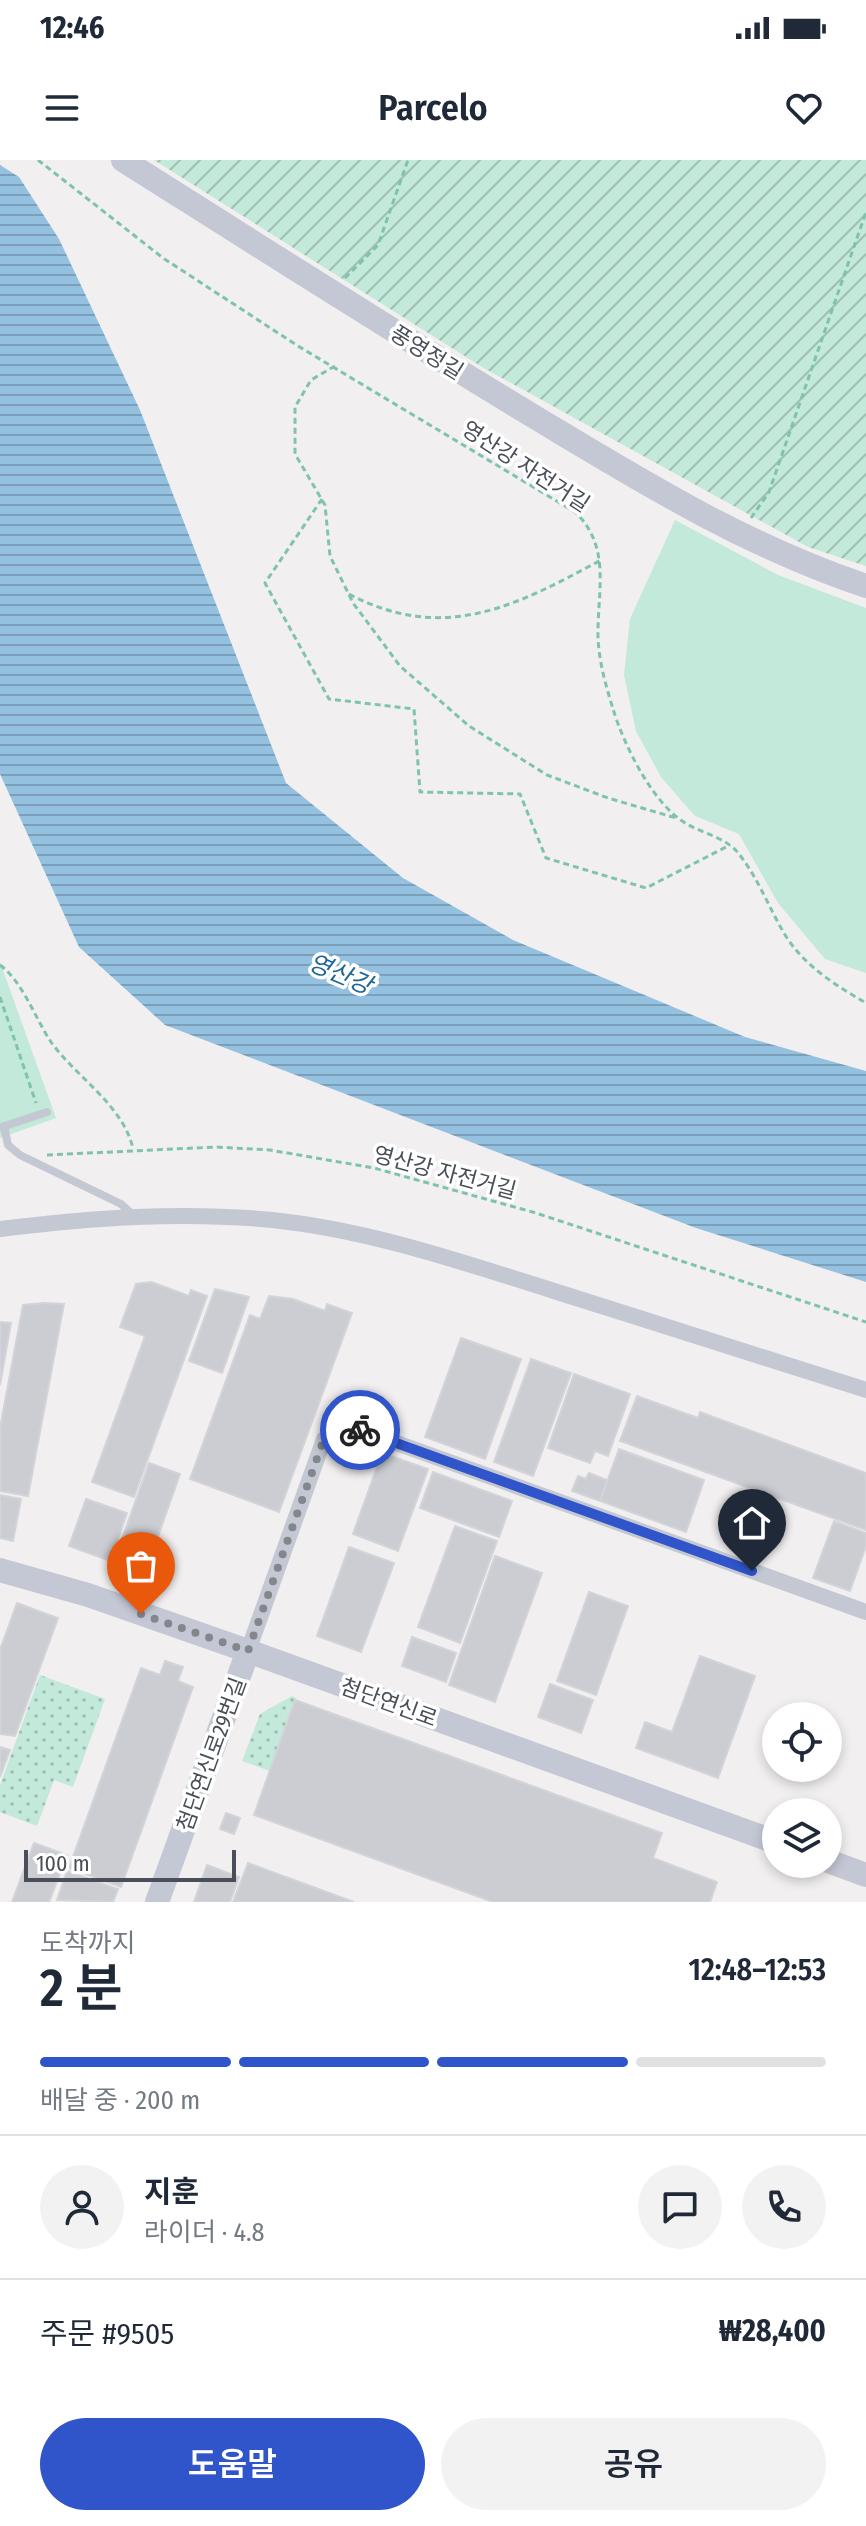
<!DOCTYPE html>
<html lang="ko">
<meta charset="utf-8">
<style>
body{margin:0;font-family:"Fira Sans Condensed","Noto Sans KR",sans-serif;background:#f2f2f3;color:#1f2937;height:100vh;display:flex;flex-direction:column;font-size:30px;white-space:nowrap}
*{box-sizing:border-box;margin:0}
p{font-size:26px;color:#747a83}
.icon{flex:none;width:44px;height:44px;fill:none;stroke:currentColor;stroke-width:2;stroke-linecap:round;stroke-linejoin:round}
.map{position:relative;height:1742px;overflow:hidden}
.side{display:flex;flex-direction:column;background:#fff;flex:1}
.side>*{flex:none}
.tools{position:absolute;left:762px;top:1542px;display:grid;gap:16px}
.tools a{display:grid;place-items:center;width:80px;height:80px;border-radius:50%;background:#fff;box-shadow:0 4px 12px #0003;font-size:40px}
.scale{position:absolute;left:24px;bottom:20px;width:212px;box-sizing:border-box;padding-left:8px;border:4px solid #494e59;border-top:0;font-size:22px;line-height:28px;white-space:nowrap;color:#494e59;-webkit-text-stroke:6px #fff;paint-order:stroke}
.pin{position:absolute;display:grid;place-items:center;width:68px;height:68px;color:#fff;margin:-82px -34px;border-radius:50% 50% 50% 0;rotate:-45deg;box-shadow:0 0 8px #0007}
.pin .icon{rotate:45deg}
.courier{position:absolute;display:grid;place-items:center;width:80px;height:80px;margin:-40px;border:6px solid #3054c9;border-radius:50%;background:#fff;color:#222;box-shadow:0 2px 10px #0007}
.head em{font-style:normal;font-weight:600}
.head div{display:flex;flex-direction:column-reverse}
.head{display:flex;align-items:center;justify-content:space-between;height:136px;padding:0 40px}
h1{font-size:52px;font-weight:600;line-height:60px}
.bar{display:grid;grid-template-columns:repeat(4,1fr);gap:12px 8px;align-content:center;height:96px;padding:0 40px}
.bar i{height:10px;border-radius:6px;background:#e0e1e3}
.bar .current{background:#3054c9}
.bar p{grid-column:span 4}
.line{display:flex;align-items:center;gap:20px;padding:0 40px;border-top:2px solid #e0e1e3}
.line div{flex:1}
.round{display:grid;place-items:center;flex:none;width:84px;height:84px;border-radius:42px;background:#f2f2f3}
.primary-button{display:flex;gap:16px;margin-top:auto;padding:16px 40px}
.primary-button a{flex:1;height:92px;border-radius:48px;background:#3054c9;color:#fff;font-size:32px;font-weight:600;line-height:92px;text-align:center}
.primary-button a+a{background:#f2f2f3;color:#1f2937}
.status{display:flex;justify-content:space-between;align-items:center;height:56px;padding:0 40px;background:#fff;direction:ltr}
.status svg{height:22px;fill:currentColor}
header{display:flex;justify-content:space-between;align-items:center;height:104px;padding:0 40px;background:#fff;font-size:36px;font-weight:600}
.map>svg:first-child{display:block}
.park{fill:url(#park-dots)}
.garden{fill:url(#garden-furrows)}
.pitch{fill:#c2e9d9}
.water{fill:url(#water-rules)}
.building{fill:#cccdd2;stroke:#d3d4d9;stroke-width:2}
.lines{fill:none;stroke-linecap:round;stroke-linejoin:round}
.path{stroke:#7fc3af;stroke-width:3;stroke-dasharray:6 4;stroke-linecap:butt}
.lane{stroke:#c4c8d2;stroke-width:8}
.street{stroke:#c4c8d2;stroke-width:16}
.secondary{stroke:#c4c8d5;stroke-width:24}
.done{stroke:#84868e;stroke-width:8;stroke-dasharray:0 14.4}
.route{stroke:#3054c9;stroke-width:10}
.labels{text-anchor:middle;stroke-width:7;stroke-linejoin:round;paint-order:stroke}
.street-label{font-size:22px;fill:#494e59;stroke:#fff}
.water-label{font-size:24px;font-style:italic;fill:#1e6597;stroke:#fff}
</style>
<div class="status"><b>12:46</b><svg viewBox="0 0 49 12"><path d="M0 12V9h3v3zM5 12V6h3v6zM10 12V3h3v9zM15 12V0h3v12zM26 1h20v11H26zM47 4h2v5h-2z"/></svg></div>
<header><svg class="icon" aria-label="menu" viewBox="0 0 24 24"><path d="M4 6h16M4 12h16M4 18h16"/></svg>Parcelo<svg class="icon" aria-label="heart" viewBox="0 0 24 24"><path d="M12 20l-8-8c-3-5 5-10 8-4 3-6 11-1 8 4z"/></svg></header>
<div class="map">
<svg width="866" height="1742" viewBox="0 0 866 1742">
<defs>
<pattern id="park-dots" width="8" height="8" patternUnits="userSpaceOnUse" patternTransform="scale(2)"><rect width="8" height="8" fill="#c2e9d9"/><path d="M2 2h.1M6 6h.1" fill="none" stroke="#a0bfb3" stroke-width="1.8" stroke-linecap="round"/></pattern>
<pattern id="garden-furrows" width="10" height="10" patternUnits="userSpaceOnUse" patternTransform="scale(2)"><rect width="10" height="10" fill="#c2e9d9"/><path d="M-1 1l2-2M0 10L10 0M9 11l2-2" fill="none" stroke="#a0bfb3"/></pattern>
<pattern id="water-rules" width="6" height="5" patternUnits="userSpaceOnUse" patternTransform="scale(2)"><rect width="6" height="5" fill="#95c1e0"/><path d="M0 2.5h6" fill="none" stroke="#7c9fb9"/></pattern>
</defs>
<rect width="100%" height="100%" fill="#f1efef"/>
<path class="park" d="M40 1515 105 1539 73 1627 54 1620 37 1666 0 1652V1625Z
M292 1536 296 1538 270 1611 242 1601 260 1554Z"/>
<path class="garden" d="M154 0H866V406L808 387 482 207Z"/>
<path class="pitch" d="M675 360 778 415 866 448V813L825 799 778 743 739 674 695 656 661 617 636 571 624 515 630 459Z
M0 802 56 958 0 978Z"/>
<path class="water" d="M0 5 19 17 59 79 140 250 286 623 403 718 513 780 745 877 866 911V1122L696 1068 165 865 79 787 0 614Z"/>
<path class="building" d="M151 1122 189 1136 191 1130 207 1136 134 1337 92 1322 145 1176 120 1167 136 1124Z
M215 1129 249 1137 222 1213 189 1201Z
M269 1136 293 1139 325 1151 327 1144 352 1153 279 1352 190 1319 250 1155 260 1159Z
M44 1143 64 1144 28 1336 0 1331V1268L23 1145Z
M0 1162 11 1163 0 1225Z
M461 1178 521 1199 485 1299 425 1277Z
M531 1199 571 1213 533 1316 494 1302Z
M574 1214 630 1234 608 1296 595 1291 590 1303 548 1288Z
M637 1236 698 1258 700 1252 866 1313V1370L620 1281Z
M619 1289 704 1320 686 1372 600 1341Z
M382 1293 428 1309 398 1391 353 1374Z
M149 1303 180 1314 145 1413 114 1402Z
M433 1312 512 1341 499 1377 420 1348Z
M589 1313 607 1320 600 1341 572 1331 578 1316 586 1319Z
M0 1335 21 1339 13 1381 0 1378Z
M86 1339 127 1353 110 1401 69 1386Z
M834 1361 866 1373V1386L850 1431 813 1418Z
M455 1366 497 1381 460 1483 418 1467Z
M349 1387 394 1403 361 1492 317 1476Z
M495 1396 542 1413 495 1542 449 1525Z
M589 1432 628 1446 596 1535 557 1521Z
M17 1443 58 1458 15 1576 0 1574V1490Z
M412 1477 456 1493 446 1522 402 1506Z
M700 1496 755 1516 718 1618 636 1588 645 1562 672 1572Z
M165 1501 183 1507 178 1521 193 1527 121 1727 69 1708 141 1508 160 1515Z
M550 1524 593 1540 581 1573 538 1557Z
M295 1540 662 1673 653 1698 717 1722 710 1742H493L254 1655Z
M0 1587 10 1590 0 1617Z
M226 1653 240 1658 234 1674 220 1669Z
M34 1683 67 1695 49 1742H12Z
M248 1703 354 1742H233Z
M207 1705 239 1717 230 1742H194Z
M67 1711 118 1729 113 1742 57 1740Z"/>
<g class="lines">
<path class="path" d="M38 0 163 98 298 186 575 352C612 387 597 432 598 478 599 502 606 526 613 549 624 585 653 645 687 664 704 674 727 678 739 694 759 719 770 751 787 778 806 807 837 826 866 843
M345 118 378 85 408 0
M335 206 311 220 295 247V294L325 345 330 396 353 443 400 506 469 566 547 615 608 638 676 658
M322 339 265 423 329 539 414 549 420 632 520 634 546 698 646 728 730 685
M751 358 769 332 866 52
M349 434C444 484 516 446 601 400
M0 805C23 822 35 858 51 882 76 917 124 946 133 989
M0 837 36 943
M47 995 216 987 270 990 374 1008 536 1053 866 1162"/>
<path class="lane" d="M4 966 8 985 20 995 121 1044 133 1055
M2 967 47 952"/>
<path class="street" d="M0 1069C91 1058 180 1051 272 1060 369 1070 462 1102 554 1131 658 1164 762 1196 866 1230
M248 1491 324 1279 352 1267 866 1452"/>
<path class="secondary" d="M123 0C259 86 395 173 533 256 643 322 744 385 866 426
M0 1410 88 1435 248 1491 776 1682
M828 1701 866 1715
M157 1742 248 1491"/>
</g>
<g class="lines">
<path class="done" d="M141 1454 248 1491 324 1279 352 1267 360 1270"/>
<path class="route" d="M360 1270 752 1411"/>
</g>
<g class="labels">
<g class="street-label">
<text transform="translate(427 192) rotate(32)" y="8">풍영정길</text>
<text transform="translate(526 306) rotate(33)" y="8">영산강 자전거길</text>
<text transform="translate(445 1012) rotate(15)" y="8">영산강 자전거길</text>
<text transform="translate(389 1542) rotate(20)" y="8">첨단연신로</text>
<text transform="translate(211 1594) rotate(-70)" y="8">첨단연신로29번길</text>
</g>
<g class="water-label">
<text transform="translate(340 814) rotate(23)" y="8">영산강</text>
</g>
</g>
</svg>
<div class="tools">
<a><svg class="icon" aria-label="locate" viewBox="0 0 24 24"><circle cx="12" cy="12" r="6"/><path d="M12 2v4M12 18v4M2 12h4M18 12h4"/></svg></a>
<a><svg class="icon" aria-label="layers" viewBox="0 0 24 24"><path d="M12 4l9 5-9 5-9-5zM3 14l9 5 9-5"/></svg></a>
</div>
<div class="scale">100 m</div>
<div class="pin" style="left:141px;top:1454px;background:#ea580c"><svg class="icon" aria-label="bag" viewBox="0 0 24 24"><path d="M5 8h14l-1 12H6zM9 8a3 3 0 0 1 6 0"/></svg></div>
<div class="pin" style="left:752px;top:1411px;background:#1f2937"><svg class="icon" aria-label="home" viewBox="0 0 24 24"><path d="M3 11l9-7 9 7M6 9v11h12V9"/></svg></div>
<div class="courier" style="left:360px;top:1270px"><svg class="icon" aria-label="bike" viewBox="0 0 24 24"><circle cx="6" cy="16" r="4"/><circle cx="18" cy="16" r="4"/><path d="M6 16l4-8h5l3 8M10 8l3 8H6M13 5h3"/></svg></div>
</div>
<section class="side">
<div class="head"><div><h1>2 분</h1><p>도착까지</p></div><em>12:48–12:53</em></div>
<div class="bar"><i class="current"></i><i class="current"></i><i class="current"></i><i></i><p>배달 중 · 200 m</p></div>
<div class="line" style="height:144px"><a class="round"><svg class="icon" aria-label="person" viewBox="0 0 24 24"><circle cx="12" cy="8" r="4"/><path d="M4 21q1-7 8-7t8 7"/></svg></a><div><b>지훈</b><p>라이더 · 4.8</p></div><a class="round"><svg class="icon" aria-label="chat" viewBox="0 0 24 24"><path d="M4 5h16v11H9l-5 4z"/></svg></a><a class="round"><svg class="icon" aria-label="phone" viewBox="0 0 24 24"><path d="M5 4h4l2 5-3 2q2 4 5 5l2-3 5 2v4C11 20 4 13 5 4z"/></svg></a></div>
<div class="line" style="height:104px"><div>주문 #9505</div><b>₩28,400</b></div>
<div class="primary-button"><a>도움말</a><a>공유</a></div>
</section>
